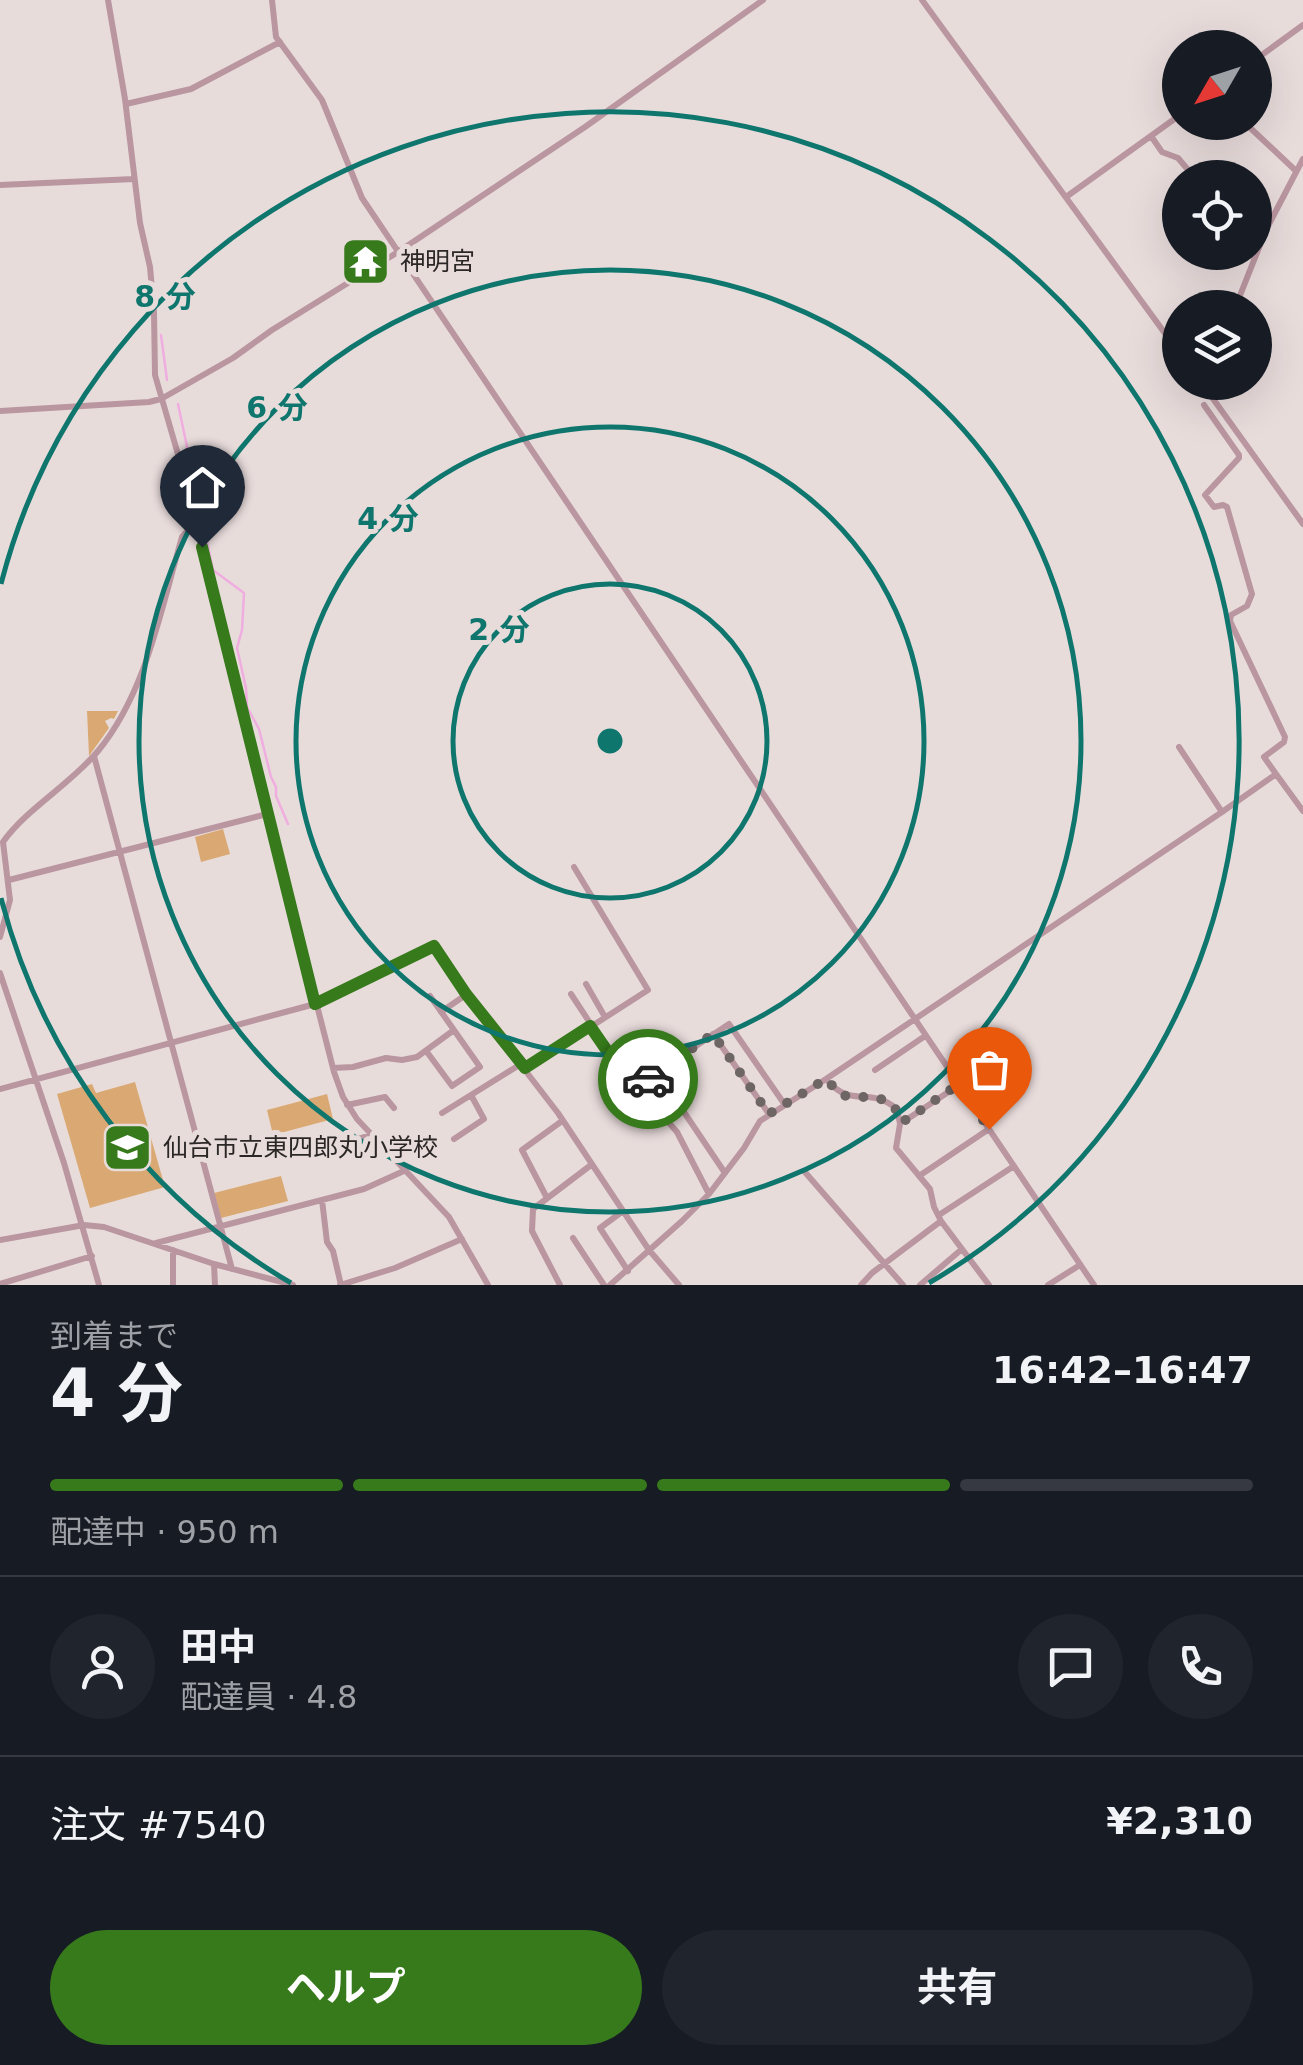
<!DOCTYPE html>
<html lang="ja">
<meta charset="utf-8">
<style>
body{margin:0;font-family:"DejaVu Sans","Noto Sans JP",sans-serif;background:#20242c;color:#f1f3f6;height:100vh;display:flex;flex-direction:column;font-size:38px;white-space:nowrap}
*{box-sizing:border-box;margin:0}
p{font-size:32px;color:#9ea1a6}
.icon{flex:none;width:55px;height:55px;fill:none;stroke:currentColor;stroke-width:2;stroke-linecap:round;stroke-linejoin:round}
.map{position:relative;height:1285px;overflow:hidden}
.panel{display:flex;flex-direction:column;background:#171b24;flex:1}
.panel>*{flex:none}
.needle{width:65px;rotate:231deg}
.controls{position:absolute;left:1162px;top:30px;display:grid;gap:20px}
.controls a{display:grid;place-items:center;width:110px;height:110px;border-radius:50%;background:#171b24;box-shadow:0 10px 40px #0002;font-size:50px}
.pin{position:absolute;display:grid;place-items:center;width:85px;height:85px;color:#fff;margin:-102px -42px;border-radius:50% 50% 50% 0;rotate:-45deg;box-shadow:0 0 10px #0007}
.pin .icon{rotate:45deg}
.courier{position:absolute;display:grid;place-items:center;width:100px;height:100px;margin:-50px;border:8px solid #367a1b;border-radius:50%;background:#fff;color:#222;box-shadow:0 2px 12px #0007}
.overview em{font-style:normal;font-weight:700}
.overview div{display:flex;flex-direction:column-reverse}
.overview{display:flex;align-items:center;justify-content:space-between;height:170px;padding:0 50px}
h1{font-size:65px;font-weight:700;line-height:75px}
.bar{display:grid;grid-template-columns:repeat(4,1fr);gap:15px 10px;align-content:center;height:120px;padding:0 50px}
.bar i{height:12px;border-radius:8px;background:#363941}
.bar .current{background:#367a1b}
.bar p{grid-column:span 4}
.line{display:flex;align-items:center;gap:25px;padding:0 50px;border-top:2px solid #363941}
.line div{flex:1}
.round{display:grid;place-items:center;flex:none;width:105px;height:105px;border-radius:52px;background:#20242c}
.cta{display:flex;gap:20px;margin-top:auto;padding:20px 50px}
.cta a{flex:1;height:115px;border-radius:60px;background:#367a1b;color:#fff;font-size:40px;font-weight:700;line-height:115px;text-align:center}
.cta a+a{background:#20242c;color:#f1f3f6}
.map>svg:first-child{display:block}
.green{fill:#daa973}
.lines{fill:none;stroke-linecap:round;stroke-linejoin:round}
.stream{stroke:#f0addf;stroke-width:2.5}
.minor{stroke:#ba96a0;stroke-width:6}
.done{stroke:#6d6665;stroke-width:10;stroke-dasharray:0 18}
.route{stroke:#367a1b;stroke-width:12}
.ring{fill:none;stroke:#0f766e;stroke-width:5}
.labels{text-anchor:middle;stroke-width:10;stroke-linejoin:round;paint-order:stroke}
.poi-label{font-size:25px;fill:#2b2726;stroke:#e8dcdb;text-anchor:start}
.centre{fill:#0f766e;stroke:#e8dcdb;stroke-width:5}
.ring-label{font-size:30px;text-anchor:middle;font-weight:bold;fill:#0f766e;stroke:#e8dcdb;stroke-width:10;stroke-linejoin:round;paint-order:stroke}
</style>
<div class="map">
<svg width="1303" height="1285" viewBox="0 0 1303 1285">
<rect width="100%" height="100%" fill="#e8dcdb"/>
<path class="green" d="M87 711H118L114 719 111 718 105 721 109 728 89 756Z
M223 829 230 854 201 862 195 837Z
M135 1082 165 1187 90 1208 57 1094 92 1084 96 1093Z
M327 1094 333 1119 273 1135 267 1110Z
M281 1176 288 1201 221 1218 214 1193Z"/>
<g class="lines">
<path class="stream" d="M161 335 167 380
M178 404 213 570 244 593 242 630 237 648 246 688 247 707 259 729 271 777 276 787V796L288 824"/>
<path class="minor" d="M108 0 125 99 140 223 150 267 154 312 155 375 186 482 230 665 334 1072 343 1097 357 1119 449 1217 488 1285
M272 0 276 37 322 100 362 198 1094 1285
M922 0 1180 354
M1255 60 1303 25
M126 104 191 89 280 42
M1244 122 1295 170
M1151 136 1162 152 1178 158 1195 178
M0 185 134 179
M1066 197 1180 115
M1235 308 1266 230 1303 159
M1201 382 1303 524
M1204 405 1239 455V458L1205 495 1214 507 1223 505 1227 507 1252 594 1247 606 1231 615 1230 621 1285 737 1284 742 1264 757 1276 774 1222 812
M0 411 149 402 161 399 233 358 272 330 398 252 585 127 763 0
M94 756 232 1269
M1276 774 1303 811
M9 880 267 814
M0 937 10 900 3 842C26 809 71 784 98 751 146 693 161 609 182 537L190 528 197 526
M0 973 64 1163 99 1285
M586 984 605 1017
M571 994 634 1090 657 1109 677 1132 709 1194
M441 1012 467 994
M713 1034 769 1114
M427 1052 452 1086 480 1067 430 996
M333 1068 353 1067 386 1058 402 1060 417 1057 454 1030
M525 1069 648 990 574 867
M875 1070 925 1036
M657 1072 729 1024 785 1105
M826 1079C852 1110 868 1085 897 1109L900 1124 896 1148 930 1189 934 1207 941 1221 989 1285
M0 1089 315 1004 434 946 467 995 558 1113 649 1250 679 1285
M634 1090 657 1072 725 1173
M347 1105 385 1097 394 1108
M442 1113 521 1064
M900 1121 906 1120 959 1085
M454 1139 484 1119 471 1095
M295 1157 372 1135
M804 1171 903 1285
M919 1176 989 1129
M547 1198 522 1150 562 1121
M322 1200 327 1242 333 1251 341 1285
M623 1211 600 1228 628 1271
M939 1215 1014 1166
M573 1238 604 1285
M0 1240 84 1225 104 1227 214 1264 293 1285
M156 1243 364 1189 406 1170
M173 1250V1285
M214 1264 215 1285
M0 1284 92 1256
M340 1285 395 1268 462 1239
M560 1285 532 1231 533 1209 591 1165
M610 1285 682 1221 709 1194 744 1148 760 1121 826 1079 1222 812 1179 747
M861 1285 872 1273 941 1221
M920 1285 962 1249
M1048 1285 1080 1265"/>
</g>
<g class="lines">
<path class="done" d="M648 1079 713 1034 769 1114 826 1079 841 1095C864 1100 894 1090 900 1121L906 1120 959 1084 989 1129"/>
<path class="route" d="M202 547 315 1004 434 946 466 994 525 1068 590 1026 634 1090 648 1079"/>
</g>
<g class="ring">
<circle cx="610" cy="741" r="157"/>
<circle cx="610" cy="741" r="314"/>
<circle cx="610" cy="741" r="471"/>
<path d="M291 1283A629 629 0 0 1 1 898M1 584A629 629 0 1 1 929 1283"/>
</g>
<defs>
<symbol id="temple-square" viewBox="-11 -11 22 22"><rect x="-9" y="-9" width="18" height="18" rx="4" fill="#367a1b" stroke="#e8dcdb"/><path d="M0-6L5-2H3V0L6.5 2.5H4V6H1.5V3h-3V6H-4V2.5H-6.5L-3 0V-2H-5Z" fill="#fff"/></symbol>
<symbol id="school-square" viewBox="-11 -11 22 22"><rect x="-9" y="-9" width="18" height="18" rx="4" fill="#367a1b" stroke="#e8dcdb"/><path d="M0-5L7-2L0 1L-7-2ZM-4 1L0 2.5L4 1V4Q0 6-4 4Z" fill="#fff"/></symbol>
</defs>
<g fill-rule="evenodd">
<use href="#temple-square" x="338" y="234" width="55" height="55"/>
<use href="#school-square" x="100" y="1120" width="55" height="55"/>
</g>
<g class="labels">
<g class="poi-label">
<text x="400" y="270">神明宮</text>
<text x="163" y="1156">仙台市立東四郎丸小学校</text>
</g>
</g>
<circle cx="610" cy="741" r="15" class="centre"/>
<g class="ring-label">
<text x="165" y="307">8 分</text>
<text x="277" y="418">6 分</text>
<text x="388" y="529">4 分</text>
<text x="499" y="640">2 分</text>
</g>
</svg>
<div class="controls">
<a><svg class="needle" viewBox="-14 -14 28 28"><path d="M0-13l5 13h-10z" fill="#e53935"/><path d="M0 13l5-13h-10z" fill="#9ea1a6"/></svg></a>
<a><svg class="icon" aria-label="locate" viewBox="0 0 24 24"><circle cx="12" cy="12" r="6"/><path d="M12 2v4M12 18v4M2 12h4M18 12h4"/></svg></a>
<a><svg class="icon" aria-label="layers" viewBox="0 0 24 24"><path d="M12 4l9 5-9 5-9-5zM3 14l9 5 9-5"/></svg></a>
</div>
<div class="pin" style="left:989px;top:1129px;background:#ea580c"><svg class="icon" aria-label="bag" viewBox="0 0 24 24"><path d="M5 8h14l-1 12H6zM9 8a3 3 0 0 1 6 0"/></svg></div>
<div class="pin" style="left:202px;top:547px;background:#1f2937"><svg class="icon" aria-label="home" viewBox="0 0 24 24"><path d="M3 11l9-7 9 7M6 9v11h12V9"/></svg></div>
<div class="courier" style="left:648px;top:1079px"><svg class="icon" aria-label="car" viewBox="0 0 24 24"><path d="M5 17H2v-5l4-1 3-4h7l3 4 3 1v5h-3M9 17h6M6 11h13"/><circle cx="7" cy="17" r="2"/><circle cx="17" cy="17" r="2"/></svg></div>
</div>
<section class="panel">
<div class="overview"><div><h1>4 分</h1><p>到着まで</p></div><em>16:42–16:47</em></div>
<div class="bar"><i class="current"></i><i class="current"></i><i class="current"></i><i></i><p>配達中 · 950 m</p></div>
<div class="line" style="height:180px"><a class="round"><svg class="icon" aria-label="person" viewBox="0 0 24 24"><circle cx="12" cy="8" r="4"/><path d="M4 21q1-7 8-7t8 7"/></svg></a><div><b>田中</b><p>配達員 · 4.8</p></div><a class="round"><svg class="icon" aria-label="chat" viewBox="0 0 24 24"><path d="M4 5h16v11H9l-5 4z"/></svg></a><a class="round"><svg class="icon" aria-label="phone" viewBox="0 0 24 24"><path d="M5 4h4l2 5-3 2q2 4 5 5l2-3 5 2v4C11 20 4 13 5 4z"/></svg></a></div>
<div class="line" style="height:130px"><div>注文 #7540</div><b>¥2,310</b></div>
<div class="cta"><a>ヘルプ</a><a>共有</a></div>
</section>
